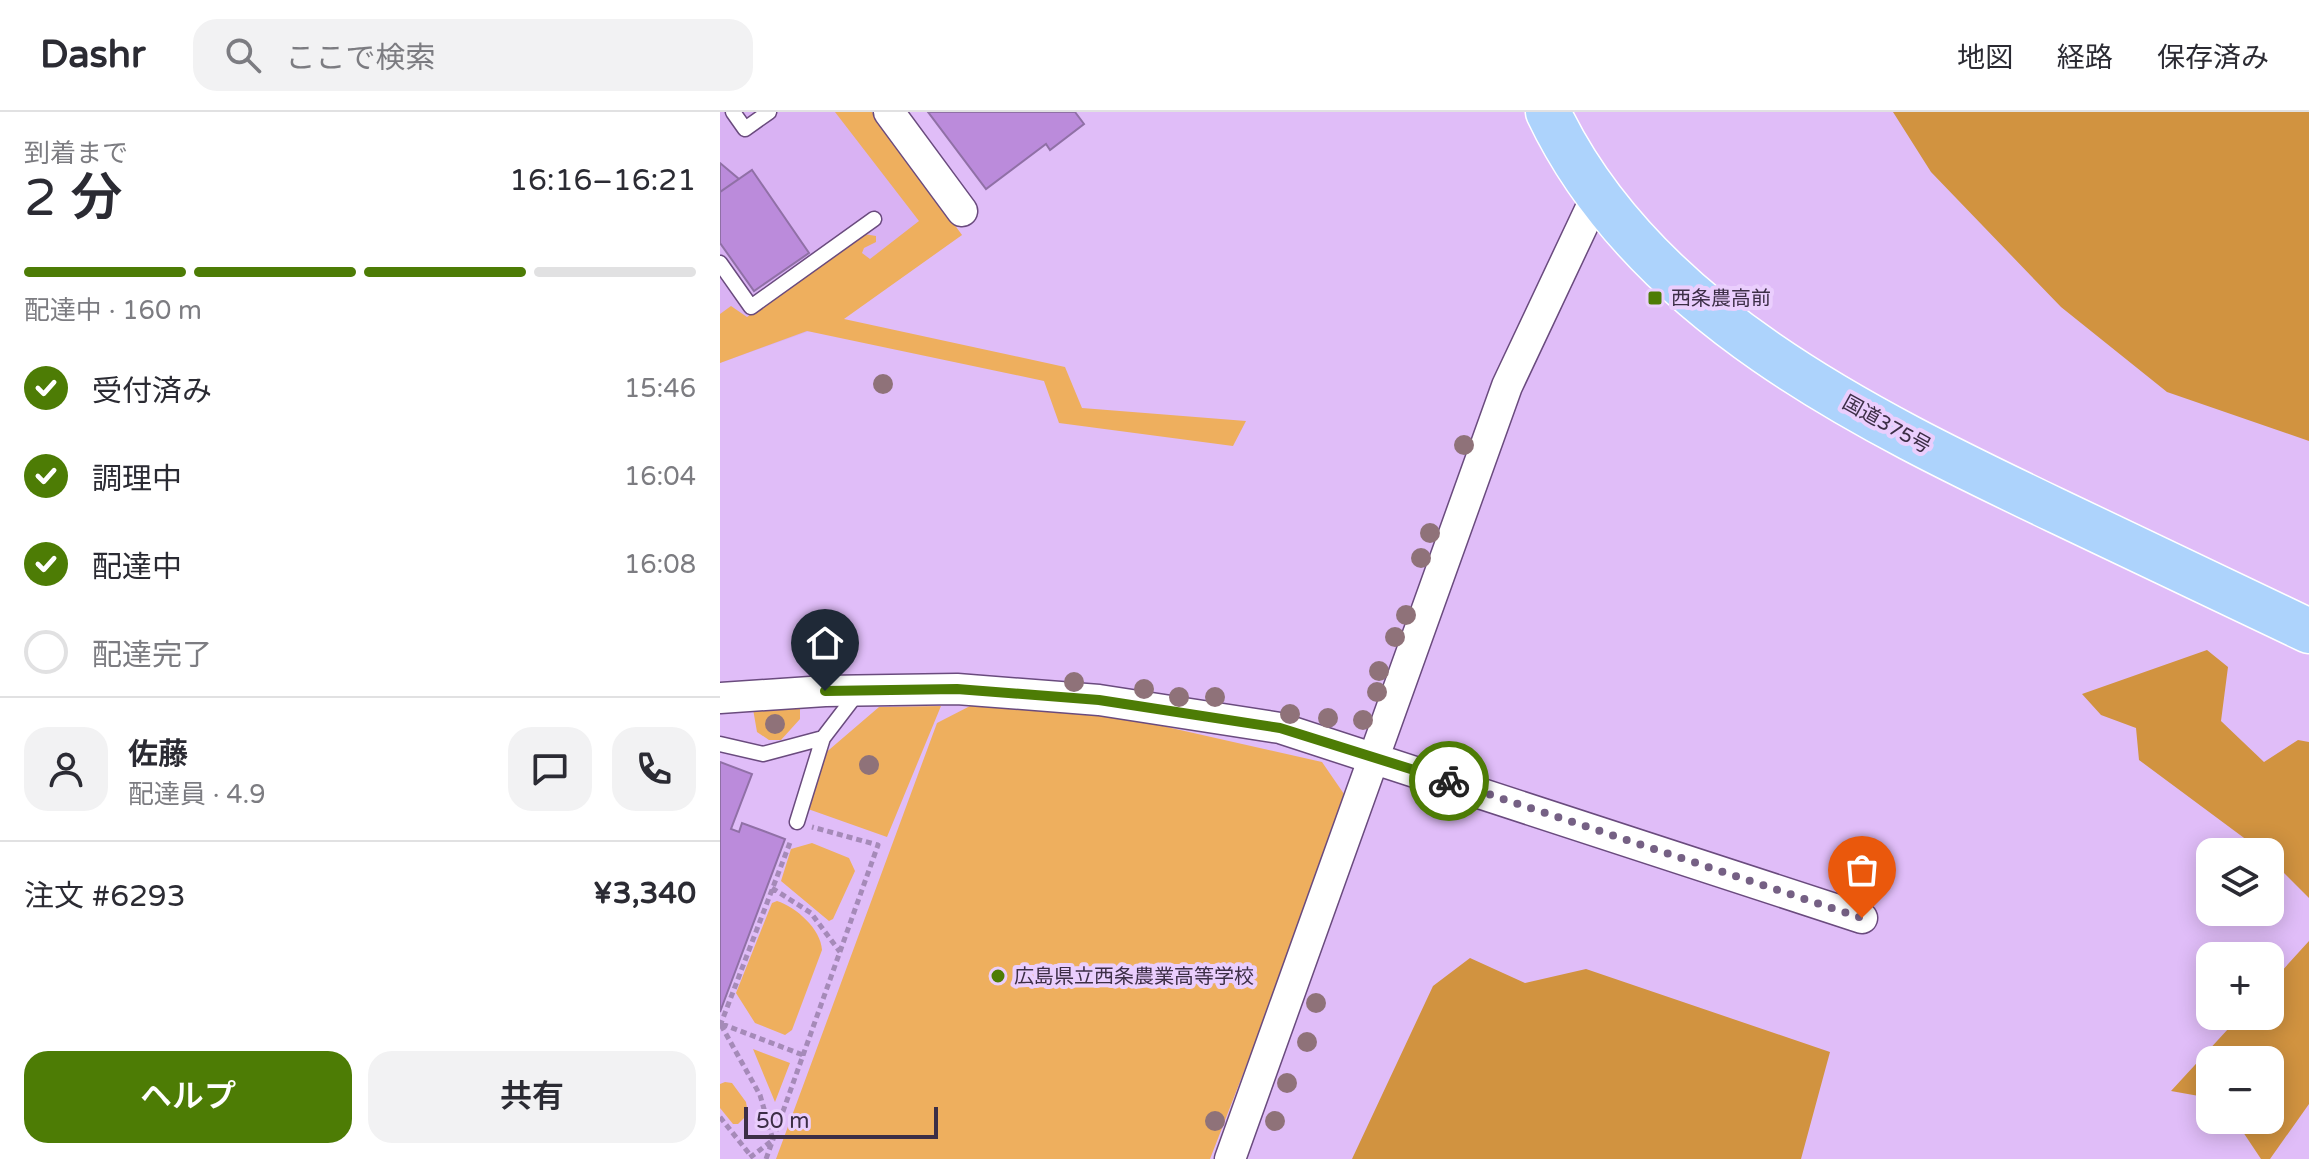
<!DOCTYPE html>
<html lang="ja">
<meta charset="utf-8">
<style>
body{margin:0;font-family:"Varela Round","Noto Sans JP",sans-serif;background:#f2f2f3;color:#2b2b33;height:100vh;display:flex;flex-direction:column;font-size:30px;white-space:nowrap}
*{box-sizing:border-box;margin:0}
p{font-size:26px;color:#7c7c81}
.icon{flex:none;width:44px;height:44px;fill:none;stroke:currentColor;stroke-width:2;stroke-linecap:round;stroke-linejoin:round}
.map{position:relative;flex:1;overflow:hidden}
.details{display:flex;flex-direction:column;background:#fff;width:720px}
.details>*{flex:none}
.fabs{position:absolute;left:1476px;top:726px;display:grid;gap:16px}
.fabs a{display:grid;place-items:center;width:88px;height:88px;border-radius:16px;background:#fff;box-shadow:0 4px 20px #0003;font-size:40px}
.scale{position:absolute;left:24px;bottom:20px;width:194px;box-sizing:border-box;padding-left:8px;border:4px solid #3c2e46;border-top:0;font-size:22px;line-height:28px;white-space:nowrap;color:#3c2e46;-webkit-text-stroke:6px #eacefd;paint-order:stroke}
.pin{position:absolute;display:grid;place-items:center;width:68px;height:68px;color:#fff;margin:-82px -34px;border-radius:50% 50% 50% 0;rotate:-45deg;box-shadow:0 0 8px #0007}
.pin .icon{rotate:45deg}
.courier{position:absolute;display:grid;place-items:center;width:80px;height:80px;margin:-40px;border:6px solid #4d7c05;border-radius:50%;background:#fff;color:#222;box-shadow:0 2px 10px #0007}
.summary em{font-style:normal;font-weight:600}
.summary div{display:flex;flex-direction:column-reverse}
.summary{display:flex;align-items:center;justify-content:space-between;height:136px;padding:0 24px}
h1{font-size:52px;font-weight:600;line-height:60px}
.bar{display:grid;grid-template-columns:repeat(4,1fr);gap:12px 8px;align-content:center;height:96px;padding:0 24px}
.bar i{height:10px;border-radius:6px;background:#e1e1e2}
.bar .current{background:#4d7c05}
.bar p{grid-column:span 4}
.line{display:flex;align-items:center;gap:20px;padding:0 24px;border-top:2px solid #e1e1e2}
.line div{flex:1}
.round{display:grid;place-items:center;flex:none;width:84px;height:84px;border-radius:24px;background:#f2f2f3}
ol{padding:0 24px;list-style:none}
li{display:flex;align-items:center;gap:24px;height:88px}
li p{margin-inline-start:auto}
li .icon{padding:8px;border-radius:50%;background:#4d7c05;color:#fff;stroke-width:4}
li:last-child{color:#7c7c81}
li i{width:44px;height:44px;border:4px solid #e1e1e2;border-radius:50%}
.cta{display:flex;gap:16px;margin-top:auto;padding:16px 24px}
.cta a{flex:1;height:92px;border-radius:24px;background:#4d7c05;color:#fff;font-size:32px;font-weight:600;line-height:92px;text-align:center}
.cta a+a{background:#f2f2f3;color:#2b2b33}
header{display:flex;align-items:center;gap:48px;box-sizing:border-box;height:112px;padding:0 40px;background:#fff;border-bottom:2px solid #e1e1e2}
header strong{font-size:38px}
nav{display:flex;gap:44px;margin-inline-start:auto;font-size:28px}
.search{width:560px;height:72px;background:#f2f2f3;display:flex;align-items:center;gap:20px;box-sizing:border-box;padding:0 28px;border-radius:24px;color:#7c7c81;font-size:30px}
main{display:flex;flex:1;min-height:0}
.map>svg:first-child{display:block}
.built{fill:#d9b2f3}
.green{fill:#eeaf5e}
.forest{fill:#d19340}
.building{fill:#bb8bdb;stroke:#9070a6;stroke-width:2}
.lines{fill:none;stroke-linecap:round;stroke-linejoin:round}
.lane-casing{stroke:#6a4b7e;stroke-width:17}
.street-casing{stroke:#6a4b7e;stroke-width:33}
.highway-casing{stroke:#fff;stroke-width:47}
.path{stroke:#a58ab8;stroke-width:5;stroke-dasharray:6 4;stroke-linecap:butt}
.lane{stroke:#fff;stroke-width:14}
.street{stroke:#fff;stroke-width:30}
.highway{stroke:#add3fc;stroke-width:44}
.tree{fill:#8f7279}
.done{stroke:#756084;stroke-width:8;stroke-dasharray:0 14.4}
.route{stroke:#4d7c05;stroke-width:10}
.poi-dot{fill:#4d7c05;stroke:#eacefd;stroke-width:3}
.labels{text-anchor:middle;stroke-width:8;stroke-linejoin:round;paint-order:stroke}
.poi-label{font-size:20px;fill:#3c2e46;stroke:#eacefd;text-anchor:start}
.street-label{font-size:20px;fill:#3c2e46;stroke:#eacefd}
</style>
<header>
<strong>Dashr</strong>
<div class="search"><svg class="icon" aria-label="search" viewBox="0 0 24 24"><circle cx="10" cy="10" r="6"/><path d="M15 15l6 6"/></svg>ここで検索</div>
<nav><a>地図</a><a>経路</a><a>保存済み</a></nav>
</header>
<main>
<section class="details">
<div class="summary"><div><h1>2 分</h1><p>到着まで</p></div><em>16:16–16:21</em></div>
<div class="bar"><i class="current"></i><i class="current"></i><i class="current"></i><i></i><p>配達中 · 160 m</p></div>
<ol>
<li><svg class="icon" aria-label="check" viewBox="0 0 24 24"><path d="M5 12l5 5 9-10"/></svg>受付済み<p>15:46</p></li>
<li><svg class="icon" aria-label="check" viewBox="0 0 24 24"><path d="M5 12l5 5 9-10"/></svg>調理中<p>16:04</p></li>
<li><svg class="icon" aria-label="check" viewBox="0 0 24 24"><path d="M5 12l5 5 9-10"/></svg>配達中<p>16:08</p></li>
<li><i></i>配達完了</li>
</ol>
<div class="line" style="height:144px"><a class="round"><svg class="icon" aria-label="person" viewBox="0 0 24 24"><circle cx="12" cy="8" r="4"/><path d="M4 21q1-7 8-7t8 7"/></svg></a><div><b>佐藤</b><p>配達員 · 4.9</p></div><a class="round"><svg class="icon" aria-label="chat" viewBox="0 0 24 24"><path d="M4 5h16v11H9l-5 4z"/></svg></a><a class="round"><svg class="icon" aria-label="phone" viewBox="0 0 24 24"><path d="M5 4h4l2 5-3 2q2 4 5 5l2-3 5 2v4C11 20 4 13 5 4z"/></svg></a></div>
<div class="line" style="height:104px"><div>注文 #6293</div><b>¥3,340</b></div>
<div class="cta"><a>ヘルプ</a><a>共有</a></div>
</section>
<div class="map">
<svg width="1589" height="1047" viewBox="0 0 1589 1047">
<rect width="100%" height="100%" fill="#e0bdf8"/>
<path class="built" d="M0 0H148L242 123 123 207 0 251Z"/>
<path class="green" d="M115 0H152L242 123 124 207 345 255 362 296 526 309 513 334 339 311 324 269 87 219 0 251V202L11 194 27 205 144 122 156 124V130L144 136 142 141 150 147 199 109Z
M252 593 407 606 602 650 624 682 554 882 490 1047H56L217 611Z
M80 594V607L61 628H49L37 620 33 597Z
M221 594 167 725 88 697 103 643 159 595Z
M92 731 129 746 135 759 113 807 109 809 61 769 71 737Z
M57 789C76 795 101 817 102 838L72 918 65 923 35 911 16 881 52 791Z
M33 937 70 951 55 990Z
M5 970 12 971 26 990 28 1002 18 1012H13L0 996V972Z"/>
<path class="forest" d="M1173 0H1589V329L1447 280 1341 195 1211 60Z
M1487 538 1508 555 1501 609 1544 650 1578 628 1589 630V786L1550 747V740H1543L1419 648 1416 616 1381 603 1362 582Z
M1589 829V992L1550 1047H1541L1515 1008H1550V948H1490V986L1451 979 1520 904H1550V872Z
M750 846 805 871 866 857 1110 940 1081 1047H632L713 874Z"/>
<path class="building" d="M208 0H355L364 12 330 38 326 32 266 77Z
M0 51 19 67 0 80Z
M32 58 89 141 34 179 0 131V80Z
M0 650 32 662 11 717 19 720 22 711 65 727 0 900Z"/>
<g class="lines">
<defs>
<path id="lane" d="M13 0 25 17 49 0
M0 151 31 195 154 107
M0 632 43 642 103 626
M77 710 103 626 139 579"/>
<path id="street" d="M169 0 242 99
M0 586 105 579 237 577 379 588 560 616 1142 806
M510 1047 787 274 877 83"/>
<path id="highway" d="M828 0C923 201 1147 308 1337 399 1421 439 1505 479 1589 519"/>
</defs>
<use href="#lane" class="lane-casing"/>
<use href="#street" class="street-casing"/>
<use href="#highway" class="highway-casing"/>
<path class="path" d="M52 776 91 801 120 840
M2 912 83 943
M1 913 40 983 53 1028 28 1047
M0 914 71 728
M0 1005 31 1044
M46 1047 158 733 92 715"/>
<use href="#lane" class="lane"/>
<use href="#street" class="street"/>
<use href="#highway" class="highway"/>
</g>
<g class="tree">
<circle cx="163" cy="272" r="10"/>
<circle cx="744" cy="333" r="10"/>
<circle cx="710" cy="421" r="10"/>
<circle cx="701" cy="446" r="10"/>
<circle cx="686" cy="503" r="10"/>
<circle cx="675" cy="525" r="10"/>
<circle cx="659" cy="559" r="10"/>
<circle cx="354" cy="570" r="10"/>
<circle cx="424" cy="577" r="10"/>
<circle cx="657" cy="580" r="10"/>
<circle cx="459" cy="585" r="10"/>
<circle cx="495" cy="585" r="10"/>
<circle cx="570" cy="602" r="10"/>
<circle cx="608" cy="606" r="10"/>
<circle cx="643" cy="608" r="10"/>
<circle cx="55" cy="612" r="10"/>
<circle cx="149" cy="653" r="10"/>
<circle cx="596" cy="891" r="10"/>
<circle cx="587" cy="930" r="10"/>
<circle cx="567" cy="971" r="10"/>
<circle cx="495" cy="1009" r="10"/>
<circle cx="555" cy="1009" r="10"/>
</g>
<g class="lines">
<path class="done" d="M729 669 1142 806"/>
<path class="route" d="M105 579 237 577 379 588 560 616 729 669"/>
</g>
<g class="poi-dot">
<rect x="927" y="178" width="16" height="16" rx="4"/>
<circle cx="278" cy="864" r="8"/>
</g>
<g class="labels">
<g class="poi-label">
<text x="951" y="193">西条農高前</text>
<text x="294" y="871">広島県立西条農業高等学校</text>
</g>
<g class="street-label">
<text transform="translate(1167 312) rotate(29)" y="7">国道375号</text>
</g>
</g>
</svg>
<div class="fabs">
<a><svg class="icon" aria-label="layers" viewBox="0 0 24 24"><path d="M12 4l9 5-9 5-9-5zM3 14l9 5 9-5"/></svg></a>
<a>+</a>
<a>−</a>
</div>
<div class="scale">50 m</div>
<div class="pin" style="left:1142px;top:806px;background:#ea580c"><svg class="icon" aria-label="bag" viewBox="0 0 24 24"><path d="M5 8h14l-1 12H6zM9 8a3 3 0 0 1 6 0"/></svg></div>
<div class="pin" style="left:105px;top:579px;background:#1f2937"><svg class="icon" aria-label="home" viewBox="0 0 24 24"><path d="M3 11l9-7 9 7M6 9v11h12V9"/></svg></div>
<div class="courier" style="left:729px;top:669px"><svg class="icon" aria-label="bike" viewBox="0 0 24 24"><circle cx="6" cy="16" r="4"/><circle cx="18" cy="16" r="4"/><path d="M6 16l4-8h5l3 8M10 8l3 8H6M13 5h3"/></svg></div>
</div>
</main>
